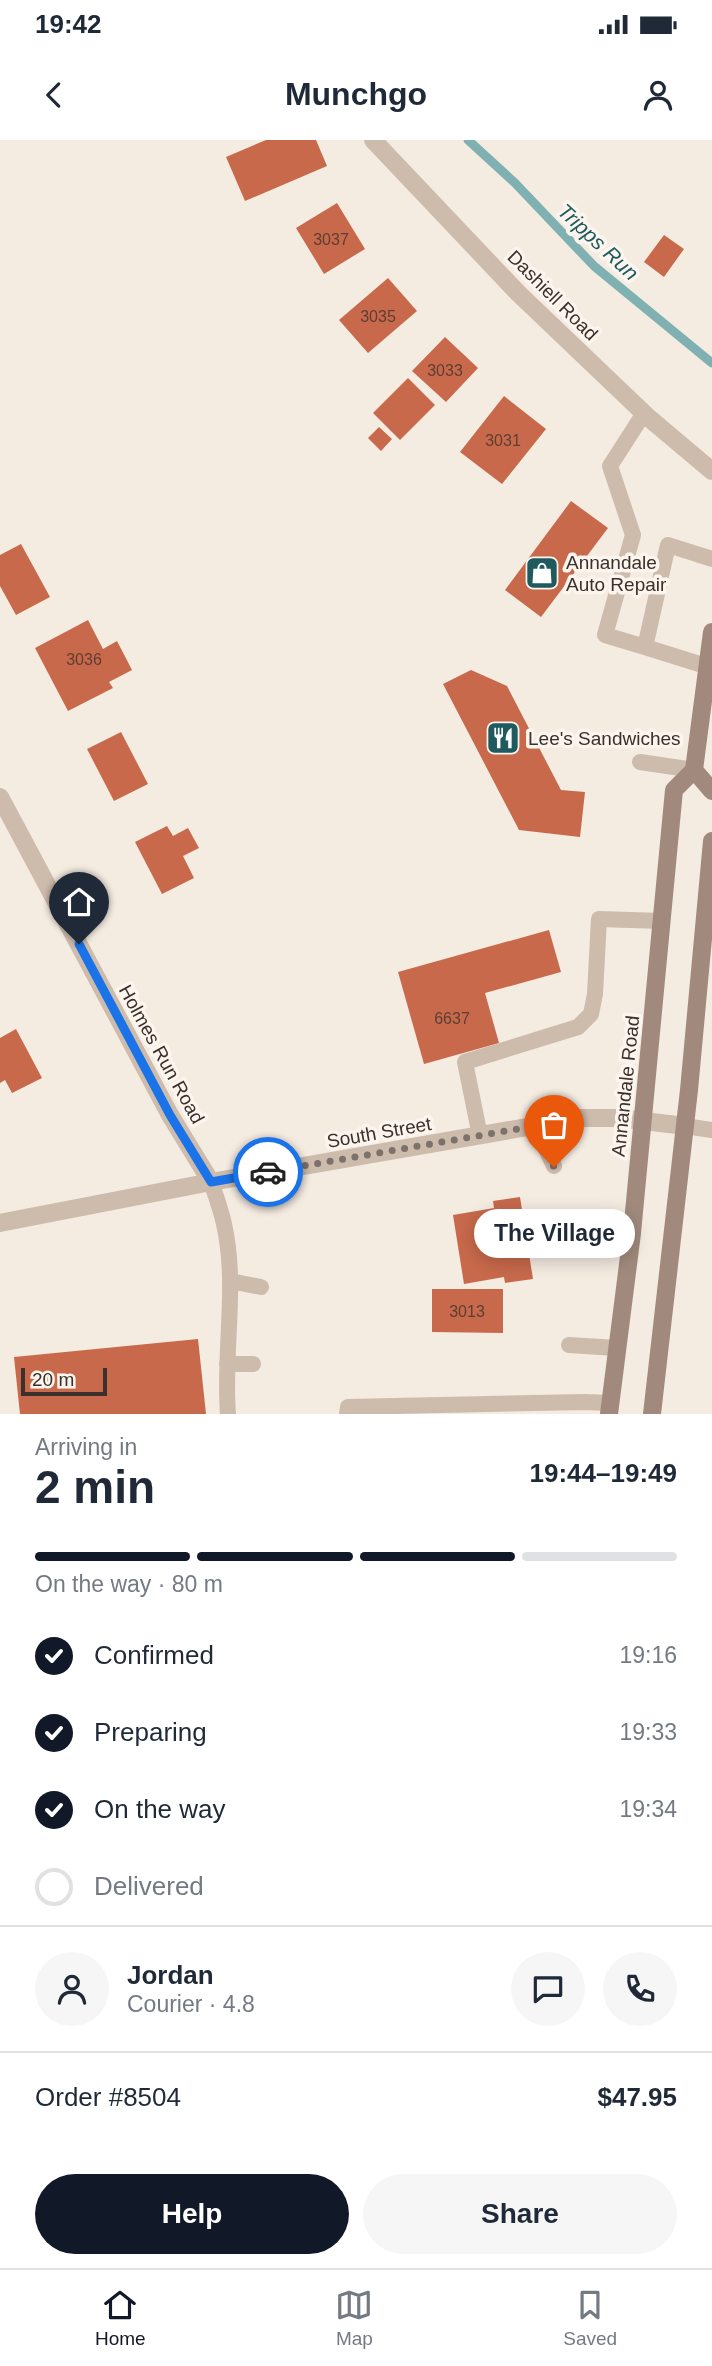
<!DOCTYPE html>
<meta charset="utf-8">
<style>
body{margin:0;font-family:Helvetica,sans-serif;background:#f6f6f7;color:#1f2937;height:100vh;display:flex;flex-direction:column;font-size:26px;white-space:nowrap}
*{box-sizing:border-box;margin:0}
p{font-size:23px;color:#747a83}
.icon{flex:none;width:38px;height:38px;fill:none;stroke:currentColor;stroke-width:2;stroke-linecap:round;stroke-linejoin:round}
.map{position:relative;height:1274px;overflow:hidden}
.drawer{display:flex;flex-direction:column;background:#fff;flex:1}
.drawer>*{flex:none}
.scale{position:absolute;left:21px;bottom:18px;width:86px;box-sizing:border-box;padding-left:7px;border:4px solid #3b302b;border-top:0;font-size:19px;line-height:24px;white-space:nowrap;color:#3b302b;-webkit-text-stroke:5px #fbf5ee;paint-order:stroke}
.pin{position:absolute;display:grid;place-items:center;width:60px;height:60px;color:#fff;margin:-72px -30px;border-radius:50% 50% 50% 0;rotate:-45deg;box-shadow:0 0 7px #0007}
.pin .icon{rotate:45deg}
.courier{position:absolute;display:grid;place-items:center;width:70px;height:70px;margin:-35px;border:5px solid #1a73e8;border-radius:50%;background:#fff;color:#222;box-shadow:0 2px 9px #0007}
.bubble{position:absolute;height:49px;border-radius:24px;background:#fff;box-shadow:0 4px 18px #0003;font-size:23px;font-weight:700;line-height:49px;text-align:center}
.summary em{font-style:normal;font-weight:700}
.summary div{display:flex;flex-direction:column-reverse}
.summary{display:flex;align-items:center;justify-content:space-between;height:119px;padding:0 35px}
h1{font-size:46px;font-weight:700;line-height:52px}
.bar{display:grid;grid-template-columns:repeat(4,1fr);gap:10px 7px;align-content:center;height:84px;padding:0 35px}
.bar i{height:9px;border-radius:5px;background:#e0e1e3}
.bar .on{background:#111827}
.bar p{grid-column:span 4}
.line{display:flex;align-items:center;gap:18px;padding:0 35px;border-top:2px solid #e0e1e3}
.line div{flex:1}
.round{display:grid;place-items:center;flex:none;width:74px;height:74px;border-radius:37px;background:#f6f6f7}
ol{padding:0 35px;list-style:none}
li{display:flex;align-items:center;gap:21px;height:77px}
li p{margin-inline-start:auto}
li .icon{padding:7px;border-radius:50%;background:#111827;color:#fff;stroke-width:4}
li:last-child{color:#747a83}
li i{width:38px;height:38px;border:4px solid #e0e1e3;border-radius:50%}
.primary-button{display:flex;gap:14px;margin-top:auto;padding:14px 35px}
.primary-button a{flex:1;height:80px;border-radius:42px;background:#111827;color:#fff;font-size:28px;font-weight:700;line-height:80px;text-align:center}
.primary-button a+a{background:#f6f6f7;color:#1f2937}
.status{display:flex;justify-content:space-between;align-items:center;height:49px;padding:0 35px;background:#fff;direction:ltr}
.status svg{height:19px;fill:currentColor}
header{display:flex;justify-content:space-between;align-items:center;height:91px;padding:0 35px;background:#fff;font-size:32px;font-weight:700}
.tab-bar{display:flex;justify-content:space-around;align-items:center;height:98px;border-top:2px solid #e0e1e3;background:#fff;font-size:19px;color:#747a83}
.tab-bar a{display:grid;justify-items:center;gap:4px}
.tab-bar .on{color:#111827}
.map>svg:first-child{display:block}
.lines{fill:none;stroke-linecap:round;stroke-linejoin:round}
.stream{stroke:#7fb0b2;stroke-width:9}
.building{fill:#c8694b}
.lane{stroke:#cdbbac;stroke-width:16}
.street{stroke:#cdbbac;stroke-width:18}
.secondary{stroke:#a18a7d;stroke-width:18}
.done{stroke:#7c716b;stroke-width:7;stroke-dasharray:0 12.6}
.route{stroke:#1a73e8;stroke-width:9}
.labels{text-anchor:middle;stroke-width:7;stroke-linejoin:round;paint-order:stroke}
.number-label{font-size:16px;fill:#5e3e33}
.street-label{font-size:19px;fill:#3b302b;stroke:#fbf5ee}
.poi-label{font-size:19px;fill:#3b302b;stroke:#fbf5ee;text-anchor:start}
.water-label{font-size:21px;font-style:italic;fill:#1f5a5e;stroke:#fbf5ee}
</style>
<div class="status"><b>19:42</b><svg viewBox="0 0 49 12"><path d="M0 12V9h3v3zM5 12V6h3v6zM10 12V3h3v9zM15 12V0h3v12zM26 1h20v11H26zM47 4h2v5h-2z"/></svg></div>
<header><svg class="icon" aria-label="back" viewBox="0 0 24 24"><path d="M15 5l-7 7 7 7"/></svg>Munchgo<svg class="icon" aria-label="person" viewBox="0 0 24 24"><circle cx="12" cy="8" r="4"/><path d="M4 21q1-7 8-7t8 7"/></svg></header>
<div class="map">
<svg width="712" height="1274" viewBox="0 0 712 1274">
<rect width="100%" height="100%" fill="#f4ebe1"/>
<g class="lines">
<path class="stream" d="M468 0 515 43 594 126 712 223"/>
</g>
<path class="building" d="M266 0H316L327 26 245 61 226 17Z
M337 63 365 109 324 134 296 88Z
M664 95 684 109 664 137 644 122Z
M388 138 417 171 368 213 339 180Z
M445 197 478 228 446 262 412 231Z
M408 238 435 265 400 300 373 273Z
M504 256 546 289 502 344 460 312Z
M379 287 392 299 381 311 368 298Z
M571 361 608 388 541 477 505 450Z
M21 404 50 457 16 475 0 446V415Z
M88 480 103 509 117 501 132 530 109 542 113 548 68 571 35 508Z
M471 530 507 546 561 650 585 652 580 697 519 690 443 544Z
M121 592 148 644 114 661 87 609Z
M167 686 173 696 188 688 199 708 183 716 194 738 162 754 135 702Z
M549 790 561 832 485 853 499 903 424 924 398 832Z
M16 889 42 938 12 953 5 940 0 943V898Z
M520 1057 533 1139 505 1143 504 1137 464 1144 453 1075 494 1068 493 1061Z
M432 1149H503V1193L432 1192Z
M198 1199 206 1274H20L14 1217Z"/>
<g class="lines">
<path class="lane" d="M644 273 610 326 633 395 605 495 645 507 668 405 712 419
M645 507 709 527
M640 622 694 630
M535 986 554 1026
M685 986 712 990
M480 996 465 922 578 887 591 874 595 854 599 779 662 781
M211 1042C216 1056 221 1070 224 1084 238 1146 223 1211 228 1274
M566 1089 632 1093
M230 1141 261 1147
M569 1205 617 1208
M227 1224H253
M347 1274 348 1267 584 1262 610 1263"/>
<path class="street" d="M373 0 518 153 649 278 712 331
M0 657 170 975 211 1042
M0 1083 211 1042 579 978H619L685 986"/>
<path class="secondary" d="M694 630 712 651
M609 1274 632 1093 674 650 694 630 712 492
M652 1274 689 950 712 701"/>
</g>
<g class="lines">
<path class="done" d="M268 1032 535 986 554 1027"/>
<path class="route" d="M79 804 170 975 211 1042 268 1032"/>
</g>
<defs>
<symbol id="shop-square" viewBox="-11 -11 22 22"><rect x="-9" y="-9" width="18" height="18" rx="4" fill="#1f5a5e" stroke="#fbf5ee"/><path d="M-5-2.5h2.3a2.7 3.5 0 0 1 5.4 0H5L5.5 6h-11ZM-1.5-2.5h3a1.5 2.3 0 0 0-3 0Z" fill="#fff"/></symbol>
<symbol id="restaurant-square" viewBox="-11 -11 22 22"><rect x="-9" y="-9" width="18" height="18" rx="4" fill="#1f5a5e" stroke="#fbf5ee"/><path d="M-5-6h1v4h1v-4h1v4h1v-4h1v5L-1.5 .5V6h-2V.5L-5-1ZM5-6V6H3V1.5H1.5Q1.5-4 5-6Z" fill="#fff"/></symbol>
</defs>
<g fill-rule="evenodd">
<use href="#shop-square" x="523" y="414" width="38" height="38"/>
<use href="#restaurant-square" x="484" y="579" width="38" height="38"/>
</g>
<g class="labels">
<g class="number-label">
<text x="331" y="105">3037</text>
<text x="378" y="182">3035</text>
<text x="445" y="236">3033</text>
<text x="503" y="306">3031</text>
<text x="84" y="525">3036</text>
<text x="452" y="884">6637</text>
<text x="467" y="1177">3013</text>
</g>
<g class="street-label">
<text transform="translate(553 155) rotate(45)" y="7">Dashiell Road</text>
<text transform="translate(162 914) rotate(61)" y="7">Holmes Run Road</text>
<text transform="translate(625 946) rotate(-84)" y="7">Annandale Road</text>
<text transform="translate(379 992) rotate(-10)" y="7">South Street</text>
</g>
<g class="poi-label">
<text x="566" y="429">Annandale<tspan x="566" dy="22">Auto Repair</tspan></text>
<text x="528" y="605">Lee's Sandwiches</text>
</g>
<g class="water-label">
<text transform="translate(598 102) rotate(43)" y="7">Tripps Run</text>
</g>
</g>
</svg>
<div class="scale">20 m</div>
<div class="pin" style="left:554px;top:1027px;background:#ea580c"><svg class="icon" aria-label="bag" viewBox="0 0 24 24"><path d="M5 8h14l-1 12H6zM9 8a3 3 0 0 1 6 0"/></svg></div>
<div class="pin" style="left:79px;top:804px;background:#1f2937"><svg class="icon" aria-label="home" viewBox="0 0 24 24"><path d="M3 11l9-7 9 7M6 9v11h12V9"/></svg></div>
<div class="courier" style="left:268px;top:1032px"><svg class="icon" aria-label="car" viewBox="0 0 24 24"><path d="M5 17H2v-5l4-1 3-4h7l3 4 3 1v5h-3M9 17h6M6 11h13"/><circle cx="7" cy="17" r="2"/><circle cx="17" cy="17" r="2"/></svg></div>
<div class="bubble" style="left:474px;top:1069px;width:161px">The Village</div>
</div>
<section class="drawer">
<div class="summary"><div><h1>2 min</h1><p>Arriving in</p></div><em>19:44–19:49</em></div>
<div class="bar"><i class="on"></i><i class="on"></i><i class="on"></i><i></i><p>On the way · 80 m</p></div>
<ol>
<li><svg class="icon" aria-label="check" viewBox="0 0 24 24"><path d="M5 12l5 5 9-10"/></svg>Confirmed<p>19:16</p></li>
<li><svg class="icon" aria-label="check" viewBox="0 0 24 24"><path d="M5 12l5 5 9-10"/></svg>Preparing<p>19:33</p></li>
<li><svg class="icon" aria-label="check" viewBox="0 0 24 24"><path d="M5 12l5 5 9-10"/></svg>On the way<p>19:34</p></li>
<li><i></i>Delivered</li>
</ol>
<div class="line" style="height:126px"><a class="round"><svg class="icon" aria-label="person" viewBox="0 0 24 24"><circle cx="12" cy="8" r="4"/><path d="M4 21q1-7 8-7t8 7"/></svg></a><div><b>Jordan</b><p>Courier · 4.8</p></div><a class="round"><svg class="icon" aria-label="chat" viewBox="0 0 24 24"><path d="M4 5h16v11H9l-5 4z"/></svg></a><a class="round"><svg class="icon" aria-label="phone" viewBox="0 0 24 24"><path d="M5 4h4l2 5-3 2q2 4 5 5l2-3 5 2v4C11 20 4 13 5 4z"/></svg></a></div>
<div class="line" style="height:91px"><div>Order #8504</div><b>$47.95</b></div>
<div class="primary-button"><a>Help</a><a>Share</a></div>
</section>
<nav class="tab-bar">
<a class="on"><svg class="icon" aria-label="home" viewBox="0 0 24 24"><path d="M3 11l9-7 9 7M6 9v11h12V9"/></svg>Home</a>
<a><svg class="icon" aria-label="map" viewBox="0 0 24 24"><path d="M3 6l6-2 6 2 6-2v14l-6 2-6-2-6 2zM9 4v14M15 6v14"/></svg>Map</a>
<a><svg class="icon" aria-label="saved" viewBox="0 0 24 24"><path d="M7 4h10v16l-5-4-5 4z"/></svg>Saved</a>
</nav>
